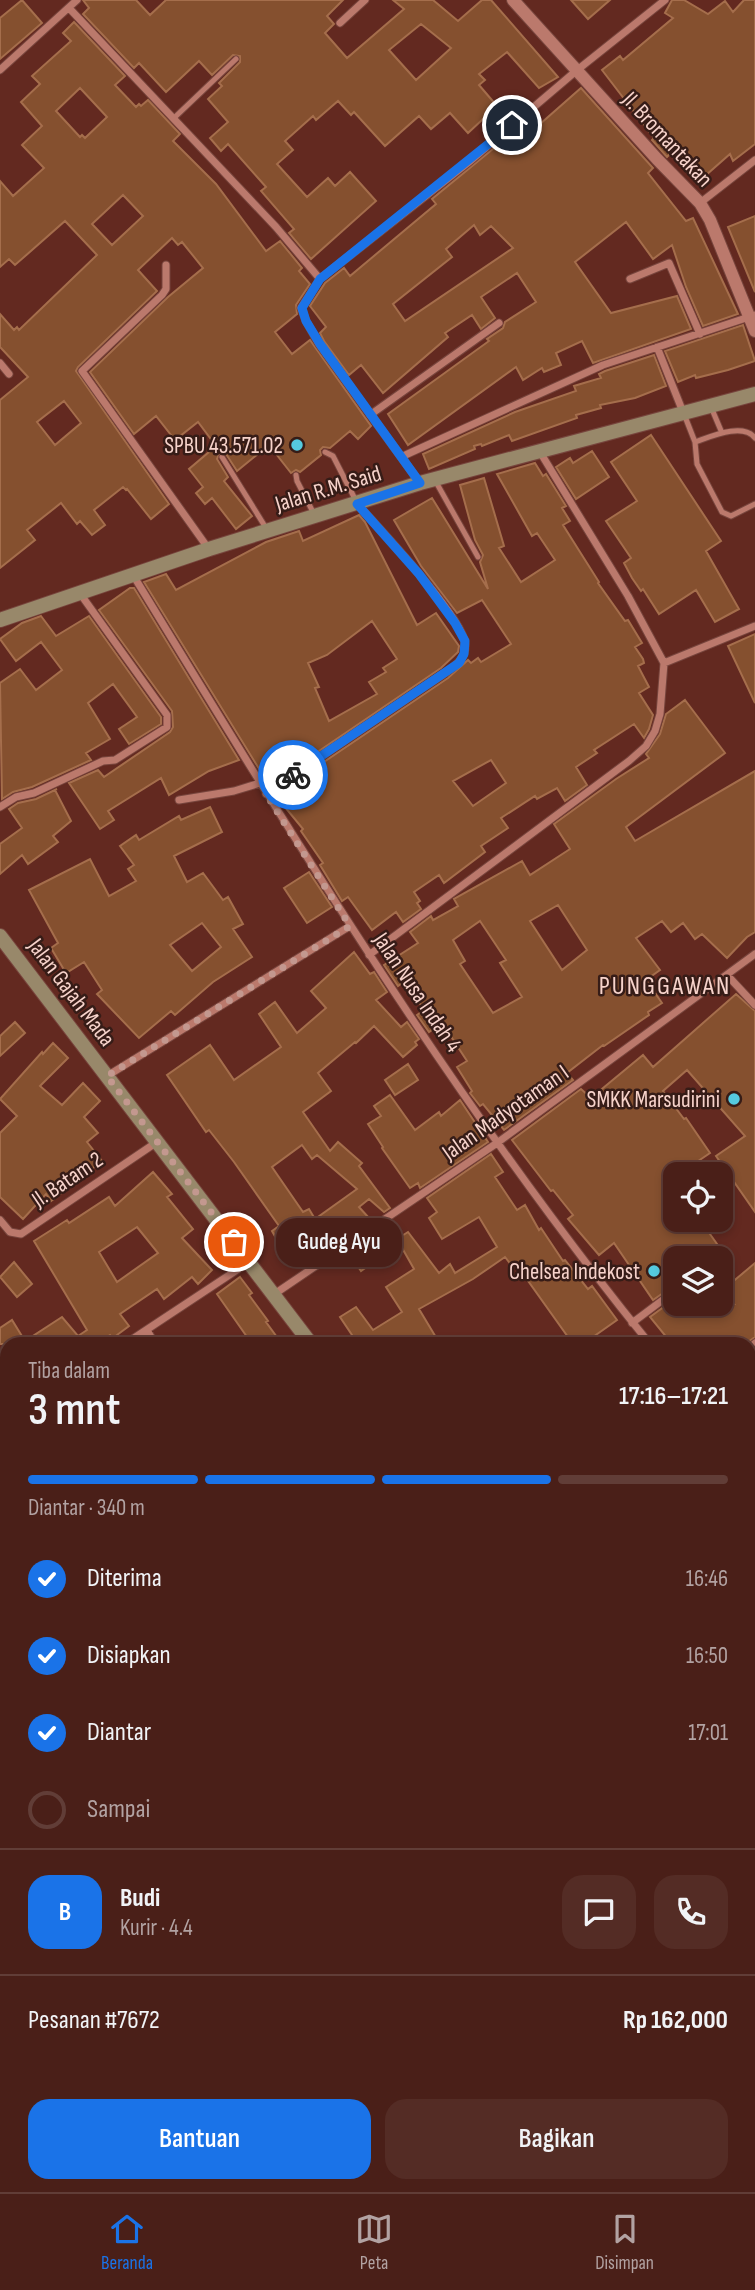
<!DOCTYPE html>
<html lang="id">
<meta charset="utf-8">
<style>
body{margin:0;font-family:"Sofia Sans Condensed",sans-serif;background:#542c25;color:#f1f3f6;height:100vh;display:flex;flex-direction:column;font-size:26px;white-space:nowrap}
*{box-sizing:border-box;margin:0}
p{font-size:23px;color:#b2a2a2}
.icon{flex:none;width:38px;height:38px;fill:none;stroke:currentColor;stroke-width:2;stroke-linecap:round;stroke-linejoin:round}
.map{position:relative;flex:1;overflow:hidden}
.side{position:absolute;left:0px;top:1337px;width:756px;height:856px;display:flex;flex-direction:column;background:#4a1f18;border-radius:21px 21px 0 0;box-shadow:0 4px 10px #0003,0 0 0 2px #613d37}
.side>*{flex:none}
.tools{position:absolute;left:663px;top:1162px;display:grid;gap:14px}
.tools a{display:grid;place-items:center;width:70px;height:70px;border-radius:14px;background:#4a1f18;box-shadow:0 4px 10px #0003,0 0 0 2px #613d37;font-size:35px}
.pin{position:absolute;display:grid;place-items:center;width:60px;height:60px;color:#fff;margin:-30px;border:4px solid #fff;border-radius:50%;box-shadow:0 2px 7px #0007}
.courier{position:absolute;display:grid;place-items:center;width:70px;height:70px;margin:-35px;border:5px solid #1a73e8;border-radius:50%;background:#fff;color:#222;box-shadow:0 2px 9px #0007}
.bubble{position:absolute;height:49px;border-radius:21px;background:#4a1f18;box-shadow:0 4px 10px #0003,0 0 0 2px #613d37;font-size:23px;font-weight:600;line-height:49px;text-align:center}
.headline em{font-style:normal;font-weight:600}
.headline div{display:flex;flex-direction:column-reverse}
.headline{display:flex;align-items:center;justify-content:space-between;height:119px;padding:0 28px}
h1{font-size:46px;font-weight:600;line-height:52px}
.bar{display:grid;grid-template-columns:repeat(4,1fr);gap:10px 7px;align-content:center;height:84px;padding:0 28px}
.bar i{height:9px;border-radius:5px;background:#613d37}
.bar .selected{background:#1a73e8}
.bar p{grid-column:span 4}
.line{display:flex;align-items:center;gap:18px;padding:0 28px;border-top:2px solid #613d37}
.line div{flex:1}
.round{display:grid;place-items:center;flex:none;width:74px;height:74px;border-radius:21px;background:#542c25}
ol{padding:0 28px;list-style:none}
li{display:flex;align-items:center;gap:21px;height:77px}
li p{margin-inline-start:auto}
li .icon{padding:7px;border-radius:50%;background:#1a73e8;color:#fff;stroke-width:4}
li:last-child{color:#b2a2a2}
li i{width:38px;height:38px;border:4px solid #613d37;border-radius:50%}
.action{display:flex;gap:14px;margin-top:auto;padding:14px 28px}
.action a{flex:1;height:80px;border-radius:21px;background:#1a73e8;color:#fff;font-size:28px;font-weight:600;line-height:80px;text-align:center}
.action a+a{background:#542c25;color:#f1f3f6}
.tabs{display:flex;justify-content:space-around;align-items:center;height:98px;border-top:2px solid #613d37;background:#4a1f18;font-size:19px;color:#b2a2a2}
.tabs a{display:grid;justify-items:center;gap:4px}
.tabs .selected{color:#1a73e8}
.map>svg:first-child{display:block}
.lines{fill:none;stroke-linecap:round;stroke-linejoin:round}
.river{stroke:#171975;stroke-width:33}
.building{fill:#85502f;stroke:#a56e4c;stroke-width:2;fill-rule:evenodd}
.service-casing{stroke:#77453d;stroke-width:7}
.minor-casing{stroke:#77453d;stroke-width:9}
.tertiary-casing{stroke:#77453d;stroke-width:14}
.secondary-casing{stroke:#77453d;stroke-width:16}
.service{stroke:#bb796c;stroke-width:5}
.minor{stroke:#bb796c;stroke-width:7}
.tertiary{stroke:#bb796c;stroke-width:12}
.secondary{stroke:#98886a;stroke-width:14}
.done{stroke:#c3988f;stroke-width:7;stroke-dasharray:0 12.6}
.route{stroke:#1a73e8;stroke-width:9}
.poi-dot{fill:#55cadf;stroke:#361c17;stroke-width:2.5}
.labels{text-anchor:middle;stroke-width:5;stroke-linejoin:round;paint-order:stroke}
.street-label{font-size:23px;fill:#f7d3cb;stroke:#361c17}
.poi-label{font-size:23px;fill:#f7d3cb;stroke:#361c17;text-anchor:end}
.quarter-label{font-size:26px;letter-spacing:2px;fill:#f7d3cb;stroke:#361c17}
</style>
<div class="map">
<svg width="755" height="2192" viewBox="0 0 755 2192">
<rect width="100%" height="100%" fill="#632920"/>
<g class="lines">
<path class="river" d="M749 1662 755 1658
M0 1673 7 1675"/>
</g>
<path class="building" d="M22 0 42 23 0 59V18Z
M83 0H136L150 15 166 0H343L327 16 334 24 325 33 347 58 404 9 393 0H433L458 21 482 0H491L558 77 539 88 507 52 479 74 485 80 479 85 497 106 468 133 450 113 431 129 419 116 385 146 354 112 351 115 338 101 316 120 313 116 285 141 293 150 277 164 307 197 328 178 335 186 350 172 376 201 311 259 289 233 294 229 261 191 266 187 228 144 221 151 210 138 228 122 208 99 222 86 219 83 240 62V56L233 55 212 75 199 61 166 92 139 63 134 68 83 14 89 8ZM421 24 451 48 416 80 389 50Z
M571 0H610L588 19Z
M672 0H684L708 14 725 1 733 12 744 0H755V144L733 161 730 154 697 183 671 153 667 157 652 140 654 138 602 70 620 56 623 60 673 18 665 13Z
M74 22 125 76 115 85 136 107 139 104 141 106 148 100 180 134 173 141 216 184 266 251 280 241 302 268 299 271 310 284 296 305 297 314 275 332 292 354 310 340 371 426 358 439 350 431 330 448 323 447 320 450 321 455 300 472 296 470 291 473 269 445 237 471 226 454 220 452 217 459 228 477 224 481 252 516 236 529 212 498 205 504 196 493 203 487 189 469 216 446 198 422 175 440 156 416 134 434 90 372 168 297 203 268 182 242 178 245 172 238 138 270 157 291 78 367 76 371 169 504 151 519 127 489 126 490 123 487 94 510 105 525 92 535 80 521 77 524 61 503 27 530 35 540 0 568V400L28 377 0 347V314L14 330 17 327 19 330 97 255 65 221 15 265 9 259 0 267V181L13 196 44 168 22 145 42 126 21 102 40 84 32 76 71 41 63 33ZM80 88 107 117 85 138 82 135 80 137 56 111ZM123 195 143 216 112 245 92 224ZM64 401 81 423 55 445 37 422Z
M581 88 653 168 648 173 686 221 693 218 738 314 703 326 686 287 672 245 653 259 626 222 575 262 611 313 677 296 691 329 593 363 582 341 556 353 561 365 544 372 542 368 523 380 516 367 408 445 388 414 489 341 487 339 503 328 505 322 536 302 517 273 481 297 495 318 481 329 472 315 445 333 448 337 383 393 361 365 349 375 324 341 320 333 326 327 310 306 325 283 344 268 350 276 436 204 432 199 533 116 540 124ZM474 225 480 235 491 226 513 248 405 321 393 304 452 257 446 249Z
M755 216V292L728 227Z
M743 325 755 361 728 370 696 378 695 375 678 382 665 351Z
M654 355 666 386 635 398 600 405 601 408 576 415 577 418 512 441 509 435 482 446 481 444 474 446 475 449 429 469 423 454 515 412 576 391 574 386 601 378 599 374 605 371Z
M651 435 721 541 706 551 739 609 715 622 696 590 659 614 643 589 641 591 632 578 624 563 631 558 606 521 637 501 611 462Z
M592 451 609 477 576 499 556 467 570 458 573 463Z
M535 463 543 476 546 474 566 506 562 508 570 521 563 525 599 582 598 583 625 621 628 620 642 643 635 647 643 659 644 663 638 666 649 687 639 693 653 715 649 729 644 738 634 724 594 750 597 753 576 767 587 785 565 801 557 788 537 799 535 796 501 818 508 828 481 846 485 852 444 883 439 875 414 892 420 901 417 903 421 909 403 922 396 912 372 930 348 897 342 901 320 865 323 863 301 831 303 829 275 795 448 678 468 660 471 663 478 658 481 662 511 644 482 600 457 613 421 566 394 520 432 498 488 589 480 562 483 555 475 540 460 485 484 478 504 546 499 548 521 582 555 560 537 533 532 536 497 474ZM491 760 506 783 473 806 453 781Z
M359 515 365 522 417 625 436 613 459 646 458 652 441 668 269 785 144 582 166 574 176 590 266 542 299 531 303 541ZM372 621 397 659 383 668 386 672 369 682 377 694 329 721 315 688 319 687 308 663 327 655Z
M130 588H134L239 760 209 771 169 795 161 778 108 811 114 820 100 829 69 783 98 770 104 777 170 732 173 727 172 711 99 610Z
M41 616 56 636 89 616 161 717V724L129 744 119 729 137 717 113 684 88 703 110 739 86 753 91 760 32 787 13 792 2 799 0 683 20 669 36 690 62 670 41 642 16 661 0 639 22 623Z
M755 634V703L728 646Z
M685 700 725 753 626 827 635 841 755 771V932L747 937 727 958 702 934 695 939 683 923 671 932 662 921 636 938 660 970 646 980 662 1003 648 1012 649 1015 604 1046 603 1045 567 1073 573 1080 504 1130 483 1104 480 1106 470 1093 472 1091 457 1067 467 1061 442 1023 429 1032 417 1015 424 1010 405 981 398 986 384 965 418 943 410 932 431 916 433 920 458 906 454 899 522 861 530 875 570 849 554 824 616 779 649 758 646 754 660 734 666 714ZM558 905 587 950 562 970 530 921ZM480 921 506 960 500 963 522 997 493 1013 460 964 465 961 453 940Z
M57 789 55 790 71 821 53 836 58 842 28 864 22 855 0 874V844L22 828 9 809 18 803 36 799Z
M210 807 222 832 174 856 187 882 203 873 223 900 228 897 243 924 233 929 252 957 213 982 175 1015 171 1011 139 1038 97 994 102 990 84 962 66 973 51 948 58 943 29 890 90 859 109 896 136 881 128 869 134 865 120 846 136 835 139 840 179 816 181 820ZM202 923 221 947 192 971 170 945Z
M309 872 332 907 307 923 284 888Z
M354 952 370 974 374 972 387 992 376 1000 401 1027 407 1022 419 1039 415 1042 417 1045 403 1057 374 1026 356 1043 355 1042 318 1073 331 1091 303 1112 330 1151 338 1142 362 1163 359 1166 390 1208 384 1212 369 1199 359 1207 369 1218 364 1223 365 1225 341 1242 335 1234 289 1261 272 1231 279 1226 234 1162 209 1130 206 1132 167 1075 210 1045 234 1080 281 1047 259 1014 275 1002 297 1033 326 1008 311 991ZM302 1145 312 1159 317 1155 357 1189 315 1219 309 1209 303 1212 272 1167Z
M736 994 755 1011V1212L716 1156 745 1136 687 1070 663 1091 684 1119 686 1118 710 1153 679 1174H676V1220H700L717 1244 696 1258H676V1284L653 1300 614 1243 599 1255 568 1219 573 1215 553 1190 551 1191 512 1140 581 1089 591 1098 643 1055 653 1067Z
M15 1022 25 1033 0 1056V1036Z
M53 1043 68 1058 40 1086 62 1105 83 1083 100 1101 84 1117 98 1133 87 1142 102 1161 51 1201 46 1194 23 1219 0 1197V1133L17 1116 0 1099 42 1052 43 1054Z
M408 1064 418 1080 395 1095 385 1080Z
M390 1095 415 1130 439 1112 441 1116 460 1100 488 1142 420 1188 418 1183 410 1188 382 1148 383 1147 368 1124 381 1116 374 1106Z
M491 1154 503 1172 495 1177 517 1210 525 1205 539 1230 541 1228 563 1261 565 1260 588 1289 592 1286 617 1320 583 1344H573L516 1264 512 1266 505 1257 473 1279 419 1309 440 1344H351L356 1341 340 1317 356 1307 373 1330 402 1312 386 1287 414 1269 397 1239 408 1232 439 1273 450 1264 455 1273 497 1247 479 1217 442 1239 429 1218 437 1212 427 1198Z
M153 1172 172 1194 167 1197 193 1229 182 1238 212 1270 198 1284 192 1277 164 1299 157 1289 120 1314 129 1326 113 1338 110 1335 97 1344H0V1328L12 1320 25 1341 62 1317 78 1336 87 1330 34 1241 67 1220 69 1223 109 1197 115 1206ZM137 1227 158 1253 117 1282 99 1252Z
M372 1235 385 1254 361 1271 348 1252Z
M14 1262 32 1284 17 1297 0 1277Z
M755 1263V1337L745 1344H672L650 1317 676 1298V1304H734L723 1290Z
M240 1277 252 1293 249 1295 268 1321 266 1322 282 1344H252L217 1294Z"/>
<g class="lines">
<defs>
<path id="service" d="M174 118 236 59
M711 407 722 433
M684 414 695 442 697 464 722 512 731 516 755 504
M695 442C710 437 743 422 755 438
M325 452 333 456 356 501
M222 457 266 528
M296 475 297 481 314 514
M436 482 478 557
M749 1347 755 1342
M0 1842 7 1838
M621 2186 634 2192"/>
<path id="minor" d="M69 8 276 227 320 279
M340 23 365 0
M0 70 77 0
M700 203 755 160
M166 265V289L162 295 82 371 208 548
M630 279 669 263 700 334
M657 347 683 412
M0 363 9 374
M370 415 499 323
M401 457 603 365 755 315
M420 483 319 344 306 321 301 308 320 279 469 162 576 71 665 0
M133 575C294 839 455 1104 650 1344
M664 663 755 626
M266 794 445 673C456 665 466 659 465 644 463 617 378 527 357 504
M179 800 234 791 260 783
M0 807 16 797 34 793 103 761 115 760 167 727V715L79 592
M369 955 629 761 646 746 655 731 660 714 664 663 628 596 540 452
M727 975 755 1005
M107 1076 350 926
M0 1220 10 1232 21 1234 157 1142
M273 1295 497 1143 755 954
M632 1323 676 1290
M147 1330 155 1344
M125 1344 249 1262
M0 1425 7 1420
M0 1460 7 1469
M749 1472 755 1480
M749 1637 755 1632
M0 1648 7 1650
M749 1694 755 1690
M0 1719 7 1727
M0 1758 7 1757
M0 2016 7 2029
M0 2074 7 2071
M294 2186 298 2192
M220 2192 229 2186"/>
<path id="tertiary" d="M513 0 657 159 700 203 710 220 755 331
M0 2168 7 2163"/>
<path id="secondary" d="M0 620 209 549 420 483 755 394
M0 936 311 1344
M749 1375 755 1371
M487 2192 490 2186
M502 2192 507 2186"/>
</defs>
<use href="#service" class="service-casing"/>
<use href="#minor" class="minor-casing"/>
<use href="#tertiary" class="tertiary-casing"/>
<use href="#secondary" class="secondary-casing"/>
<use href="#service" class="service"/>
<use href="#minor" class="minor"/>
<use href="#tertiary" class="tertiary"/>
<use href="#secondary" class="secondary"/>
</g>
<g class="lines">
<path class="done" d="M234 1242 107 1076 350 926 266 794 293 775"/>
<path class="route" d="M293 775 459 663 464 654 465 641 455 623 419 574 357 504 420 483 320 344 306 321 302 308 320 279 512 125"/>
</g>
<g class="poi-dot">
<circle cx="297" cy="445" r="7"/>
<circle cx="734" cy="1099" r="7"/>
<circle cx="654" cy="1271" r="7"/>
</g>
<g class="labels">
<g class="street-label">
<text transform="translate(668 139) rotate(47)" y="8">Jl. Bromantakan</text>
<text transform="translate(328 488) rotate(-17)" y="8">Jalan R.M. Said</text>
<text transform="translate(72 992) rotate(53)" y="8">Jalan Gajah Mada</text>
<text transform="translate(418 992) rotate(56)" y="8">Jalan Nusa Indah 4</text>
<text transform="translate(505 1112) rotate(-35)" y="8">Jalan Madyotaman I</text>
<text transform="translate(67 1179) rotate(-34)" y="8">Jl. Batam 2</text>
</g>
<g class="poi-label">
<text x="283" y="453">SPBU 43.571.02</text>
<text x="720" y="1107">SMKK Marsudirini</text>
<text x="640" y="1279">Chelsea Indekost</text>
</g>
<g class="quarter-label">
<text x="665" y="994">PUNGGAWAN</text>
</g>
</g>
</svg>
<div class="tools">
<a><svg class="icon" aria-label="locate" viewBox="0 0 24 24"><circle cx="12" cy="12" r="6"/><path d="M12 2v4M12 18v4M2 12h4M18 12h4"/></svg></a>
<a><svg class="icon" aria-label="layers" viewBox="0 0 24 24"><path d="M12 4l9 5-9 5-9-5zM3 14l9 5 9-5"/></svg></a>
</div>
<div class="pin" style="left:234px;top:1242px;background:#ea580c"><svg class="icon" aria-label="bag" viewBox="0 0 24 24"><path d="M5 8h14l-1 12H6zM9 8a3 3 0 0 1 6 0"/></svg></div>
<div class="pin" style="left:512px;top:125px;background:#1f2937"><svg class="icon" aria-label="home" viewBox="0 0 24 24"><path d="M3 11l9-7 9 7M6 9v11h12V9"/></svg></div>
<div class="courier" style="left:293px;top:775px"><svg class="icon" aria-label="bike" viewBox="0 0 24 24"><circle cx="6" cy="16" r="4"/><circle cx="18" cy="16" r="4"/><path d="M6 16l4-8h5l3 8M10 8l3 8H6M13 5h3"/></svg></div>
<div class="bubble" style="left:276px;top:1218px;width:126px">Gudeg Ayu</div>
<section class="side">
<div class="headline"><div><h1>3 mnt</h1><p>Tiba dalam</p></div><em>17:16–17:21</em></div>
<div class="bar"><i class="selected"></i><i class="selected"></i><i class="selected"></i><i></i><p>Diantar · 340 m</p></div>
<ol>
<li><svg class="icon" aria-label="check" viewBox="0 0 24 24"><path d="M5 12l5 5 9-10"/></svg>Diterima<p>16:46</p></li>
<li><svg class="icon" aria-label="check" viewBox="0 0 24 24"><path d="M5 12l5 5 9-10"/></svg>Disiapkan<p>16:50</p></li>
<li><svg class="icon" aria-label="check" viewBox="0 0 24 24"><path d="M5 12l5 5 9-10"/></svg>Diantar<p>17:01</p></li>
<li><i></i>Sampai</li>
</ol>
<div class="line" style="height:126px"><b class="round" style="background:#1a73e8;color:#fff">B</b><div><b>Budi</b><p>Kurir · 4.4</p></div><a class="round"><svg class="icon" aria-label="chat" viewBox="0 0 24 24"><path d="M4 5h16v11H9l-5 4z"/></svg></a><a class="round"><svg class="icon" aria-label="phone" viewBox="0 0 24 24"><path d="M5 4h4l2 5-3 2q2 4 5 5l2-3 5 2v4C11 20 4 13 5 4z"/></svg></a></div>
<div class="line" style="height:91px"><div>Pesanan #7672</div><b>Rp 162,000</b></div>
<div class="action"><a>Bantuan</a><a>Bagikan</a></div>
</section>
</div>
<nav class="tabs">
<a class="selected"><svg class="icon" aria-label="home" viewBox="0 0 24 24"><path d="M3 11l9-7 9 7M6 9v11h12V9"/></svg>Beranda</a>
<a><svg class="icon" aria-label="map" viewBox="0 0 24 24"><path d="M3 6l6-2 6 2 6-2v14l-6 2-6-2-6 2zM9 4v14M15 6v14"/></svg>Peta</a>
<a><svg class="icon" aria-label="saved" viewBox="0 0 24 24"><path d="M7 4h10v16l-5-4-5 4z"/></svg>Disimpan</a>
</nav>
